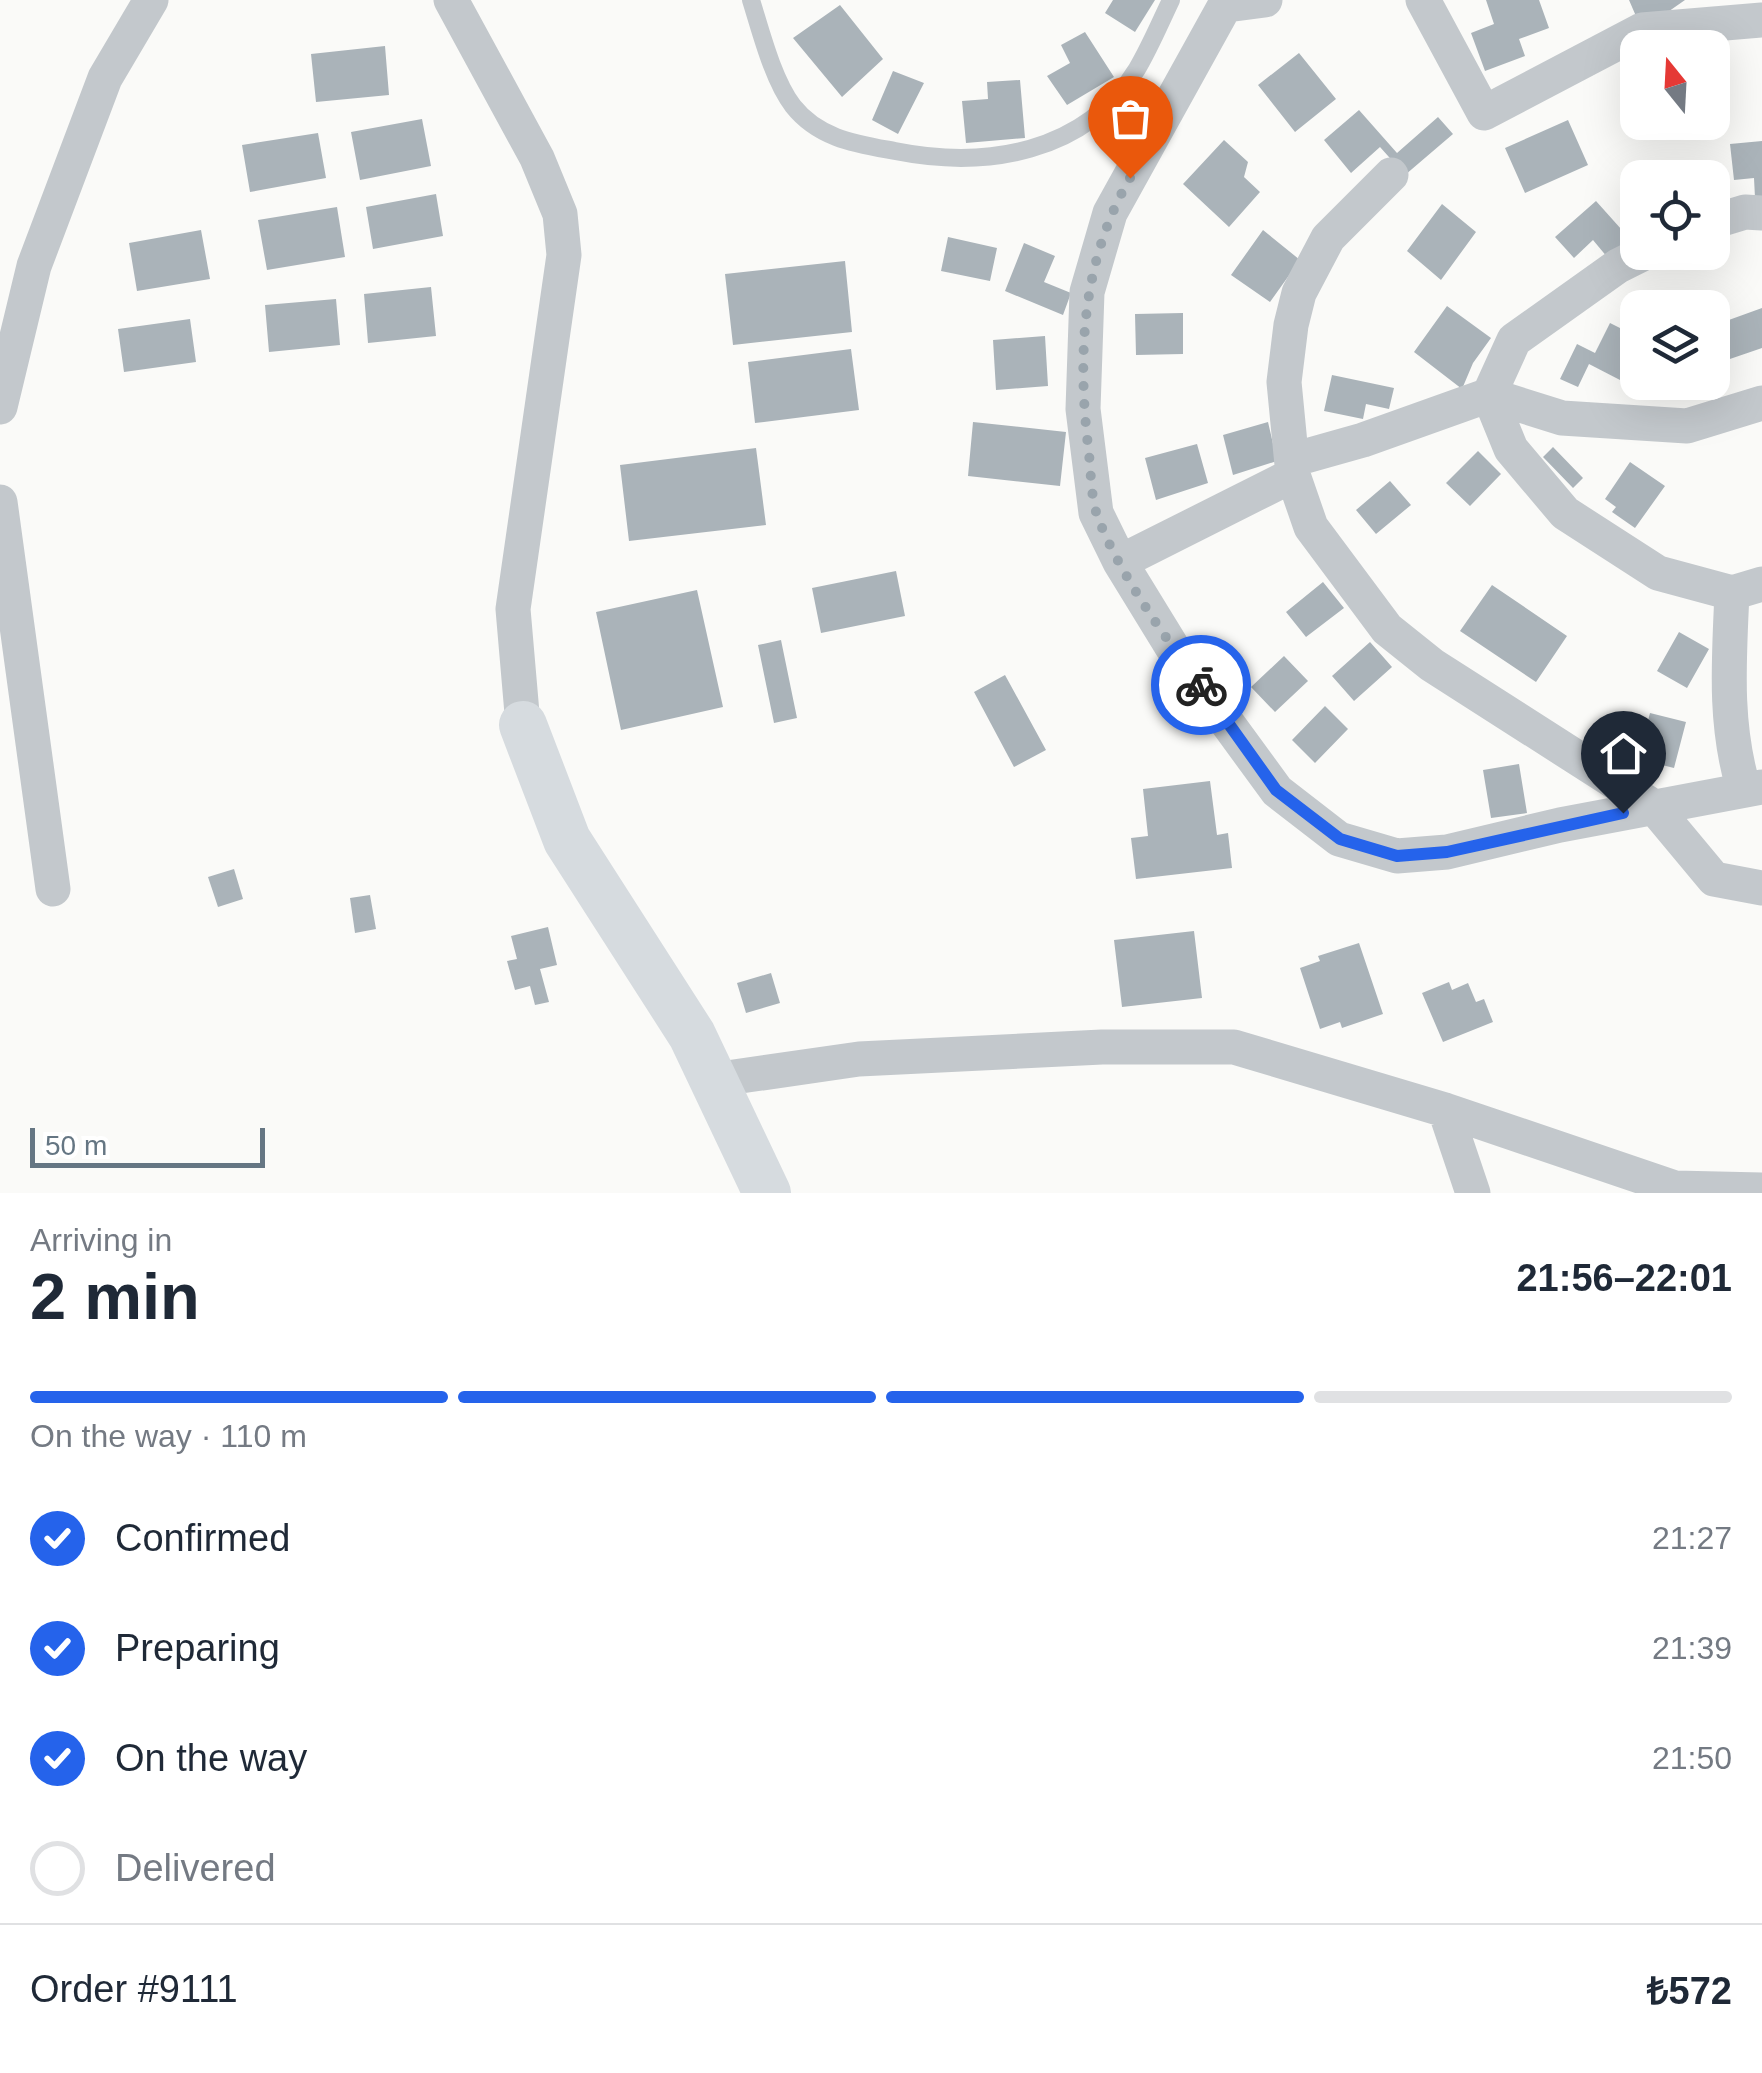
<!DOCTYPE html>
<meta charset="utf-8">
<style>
body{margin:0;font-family:Arial,sans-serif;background:#f2f2f3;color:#1f2937;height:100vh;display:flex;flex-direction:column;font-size:38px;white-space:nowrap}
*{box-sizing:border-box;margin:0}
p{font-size:32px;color:#747a83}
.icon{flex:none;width:55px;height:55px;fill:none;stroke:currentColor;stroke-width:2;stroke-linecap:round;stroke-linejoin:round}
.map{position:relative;height:1193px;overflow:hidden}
.panel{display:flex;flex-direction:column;background:#fff;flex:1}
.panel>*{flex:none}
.needle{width:65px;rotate:342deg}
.controls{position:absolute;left:1620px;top:30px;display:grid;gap:20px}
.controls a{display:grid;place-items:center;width:110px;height:110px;border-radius:20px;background:#fff;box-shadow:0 10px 40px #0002;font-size:50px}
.scale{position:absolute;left:30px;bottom:25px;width:235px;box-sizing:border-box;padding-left:10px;border:5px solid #657683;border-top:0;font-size:28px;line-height:35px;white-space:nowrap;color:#657683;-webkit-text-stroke:8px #fff;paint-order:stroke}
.pin{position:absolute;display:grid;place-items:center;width:85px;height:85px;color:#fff;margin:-102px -42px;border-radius:50% 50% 50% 0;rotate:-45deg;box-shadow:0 0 10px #0007}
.pin .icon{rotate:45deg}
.courier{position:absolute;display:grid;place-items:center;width:100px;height:100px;margin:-50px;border:8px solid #2563eb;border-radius:50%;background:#fff;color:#222;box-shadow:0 2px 12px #0007}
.head em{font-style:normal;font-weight:600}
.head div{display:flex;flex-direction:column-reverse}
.head{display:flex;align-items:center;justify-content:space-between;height:170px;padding:0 30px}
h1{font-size:65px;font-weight:600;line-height:75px}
.bar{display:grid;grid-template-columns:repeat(4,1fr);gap:15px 10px;align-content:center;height:120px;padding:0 30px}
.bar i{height:12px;border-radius:8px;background:#e0e1e3}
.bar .selected{background:#2563eb}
.bar p{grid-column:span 4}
.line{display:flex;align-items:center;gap:25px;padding:0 30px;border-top:2px solid #e0e1e3}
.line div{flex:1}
ol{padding:0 30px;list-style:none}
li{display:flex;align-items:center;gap:30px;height:110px}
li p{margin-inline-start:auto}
li .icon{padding:10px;border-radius:50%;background:#2563eb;color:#fff;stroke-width:4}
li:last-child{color:#747a83}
li i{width:55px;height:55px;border:5px solid #e0e1e3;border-radius:50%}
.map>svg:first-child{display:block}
.building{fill:#aab3b9}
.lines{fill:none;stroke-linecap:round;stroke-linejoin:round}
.lane{stroke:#c3c8cc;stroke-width:18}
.street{stroke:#c3c8cc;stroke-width:35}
.secondary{stroke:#d6dbdf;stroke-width:48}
.done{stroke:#99a4ac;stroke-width:10;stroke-dasharray:0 18}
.route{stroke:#2563eb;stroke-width:12}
</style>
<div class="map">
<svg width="1762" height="1193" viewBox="0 0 1762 1193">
<rect width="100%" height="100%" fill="#fafaf8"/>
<path class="building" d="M1113 0H1155L1135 32 1105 13Z
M1486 0H1539L1549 28 1519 39 1525 56 1485 71 1471 33 1494 24Z
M1629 0H1685L1642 30Z
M840 5 883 59 842 97 793 38Z
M1085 32 1114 77 1067 105 1047 76 1070 63 1061 45Z
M385 46 389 95 316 102 311 54Z
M1299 53 1336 99 1295 132 1258 85Z
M1712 67H1716L1723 115 1712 117Z
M893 71 924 83 898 134 872 120Z
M1020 80 1025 138 966 143 962 101 988 99 987 82Z
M1359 110 1397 153 1438 117 1453 134 1405 175 1380 147 1351 173 1324 140Z
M422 119 431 166 360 180 351 132Z
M1568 120 1588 165 1525 193 1505 148Z
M318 133 326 178 250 192 242 145Z
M1224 140 1248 162 1244 177 1260 192 1229 227 1183 184Z
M1762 141V197L1755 198 1754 178 1734 180 1730 144Z
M436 194 443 236 373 249 366 207Z
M1596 201 1630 239 1608 258 1593 240 1574 258 1555 237Z
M1442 204 1476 232 1441 280 1407 251Z
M337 207 345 257 267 270 258 220Z
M201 230 210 279 137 291 129 243Z
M1263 230 1300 260 1270 302 1231 275Z
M948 237 997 248 990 281 941 271Z
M1024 243 1055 256 1044 282 1071 293 1063 315 1005 291Z
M845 261 852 332 733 345 725 274Z
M431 287 436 336 368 343 364 294Z
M336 299 340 345 269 352 265 305Z
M1447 306 1491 338 1473 363 1462 389 1414 352Z
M1762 308V348L1727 360 1715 325Z
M1183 313V354L1136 355 1135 314Z
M190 319 196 362 124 372 118 329Z
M1610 323 1638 337V346L1620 380 1589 364 1578 387 1560 379 1577 344 1595 353Z
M1045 336 1048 386 996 390 993 340Z
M851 349 859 410 755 423 748 362Z
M1332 375 1394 388 1389 409 1366 404 1363 419 1324 411Z
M973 422 1066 432 1060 486 968 476Z
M1268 422 1277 461 1233 475 1223 435Z
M1197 444 1208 483 1156 500 1145 458Z
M1553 447 1583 478 1573 488 1543 457Z
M756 448 766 525 629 541 620 465Z
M1478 451 1501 474 1470 506 1446 483Z
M1630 462 1665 486 1635 528 1612 512 1616 507 1605 499Z
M1390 481 1411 505 1376 534 1356 510Z
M896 571 905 616 821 633 812 588Z
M1323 582 1344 608 1306 637 1286 612Z
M1492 585 1567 636 1536 682 1460 631Z
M697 590 723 707 621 730 596 612Z
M1679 632 1709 649 1687 688 1657 671Z
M781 640 797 718 774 723 758 645Z
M1370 642 1392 667 1354 701 1332 676Z
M1284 656 1308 681 1275 712 1251 687Z
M1005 675 1046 750 1014 767 974 692Z
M1325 706 1348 729 1315 763 1292 740Z
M1650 713 1686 722 1674 768 1638 759Z
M1519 764 1527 813 1491 818 1483 770Z
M1210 781 1217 835 1228 833 1232 868 1136 879 1131 838 1148 836 1143 789Z
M234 869 243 899 218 907 208 877Z
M370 895 376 929 355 933 350 898Z
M548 927 557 965 540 969 549 1002 535 1005 530 986 515 990 507 961 517 959 511 936Z
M1194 931 1202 998 1122 1007 1114 940Z
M1359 943 1383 1014 1342 1028 1340 1022 1320 1029 1300 968 1320 961 1318 956Z
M771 973 780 1003 746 1013 737 983Z
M1449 982 1452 990 1468 983 1476 1002 1484 999 1493 1022 1443 1042 1422 993Z"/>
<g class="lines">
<path class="lane" d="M751 0C761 32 773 80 793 106 819 139 857 144 895 151 985 169 1085 154 1137 69 1150 47 1160 23 1171 0"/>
<path class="street" d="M451 0 537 158 560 214 564 255 513 609 523 725
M1228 0 1110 213 1087 292 1083 409 1096 513 1120 562 1174 650 1277 791 1339 839 1397 856 1447 852 1560 825 1762 787
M1423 0 1484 113 1642 30 1762 20
M1227 5 1265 0
M1391 175 1328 238 1299 293 1291 325 1284 382 1293 475 1311 527 1387 629 1432 665 1654 807 1714 879 1762 888
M1712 222 1745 212 1762 213
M1489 395 1511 449 1565 513 1658 573 1732 593 1762 584
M1489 395 1562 418 1687 426 1762 403
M0 407 34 266 105 78 151 0
M1292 460 1363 440 1489 395 1514 340 1618 266 1646 252
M0 502 53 889
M1120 562 1293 475
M1732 593C1729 661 1724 724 1744 790
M713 1080 859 1059 1102 1047H1234L1445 1110 1675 1188 1762 1190
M1445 1110 1473 1193"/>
<path class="secondary" d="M523 725 567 840 692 1035 767 1193"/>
</g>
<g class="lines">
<path class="done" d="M1130 178C1081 263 1077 358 1089 454 1091 473 1091 497 1097 515 1117 570 1165 638 1201 685"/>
<path class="route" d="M1201 685 1276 790 1340 839 1397 856 1447 852 1623 813"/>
</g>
</svg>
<div class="controls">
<a><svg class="needle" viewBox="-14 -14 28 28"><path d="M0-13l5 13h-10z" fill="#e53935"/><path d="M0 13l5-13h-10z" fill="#747a83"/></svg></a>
<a><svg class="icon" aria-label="locate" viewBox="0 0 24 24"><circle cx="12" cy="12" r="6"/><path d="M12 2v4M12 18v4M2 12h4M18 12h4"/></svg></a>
<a><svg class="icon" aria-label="layers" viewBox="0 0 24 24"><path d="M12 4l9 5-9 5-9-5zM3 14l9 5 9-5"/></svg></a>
</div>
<div class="scale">50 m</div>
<div class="pin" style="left:1130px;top:178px;background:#ea580c"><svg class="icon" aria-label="bag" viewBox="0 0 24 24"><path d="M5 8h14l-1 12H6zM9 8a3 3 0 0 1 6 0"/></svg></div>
<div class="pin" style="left:1623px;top:813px;background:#1f2937"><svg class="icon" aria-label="home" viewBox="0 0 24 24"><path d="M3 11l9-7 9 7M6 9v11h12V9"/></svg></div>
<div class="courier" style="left:1201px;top:685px"><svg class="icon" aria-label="bike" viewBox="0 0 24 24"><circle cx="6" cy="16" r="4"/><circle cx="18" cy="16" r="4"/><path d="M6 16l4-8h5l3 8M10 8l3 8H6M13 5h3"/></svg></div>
</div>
<section class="panel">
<div class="head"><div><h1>2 min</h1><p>Arriving in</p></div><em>21:56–22:01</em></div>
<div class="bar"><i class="selected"></i><i class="selected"></i><i class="selected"></i><i></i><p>On the way · 110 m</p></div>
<ol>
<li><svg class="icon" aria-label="check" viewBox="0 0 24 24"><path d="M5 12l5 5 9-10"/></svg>Confirmed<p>21:27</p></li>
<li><svg class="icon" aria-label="check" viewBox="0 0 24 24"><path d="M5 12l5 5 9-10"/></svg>Preparing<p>21:39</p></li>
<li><svg class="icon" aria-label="check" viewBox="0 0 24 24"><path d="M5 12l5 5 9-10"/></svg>On the way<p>21:50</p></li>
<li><i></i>Delivered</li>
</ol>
<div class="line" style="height:130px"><div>Order #9111</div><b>₺572</b></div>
</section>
